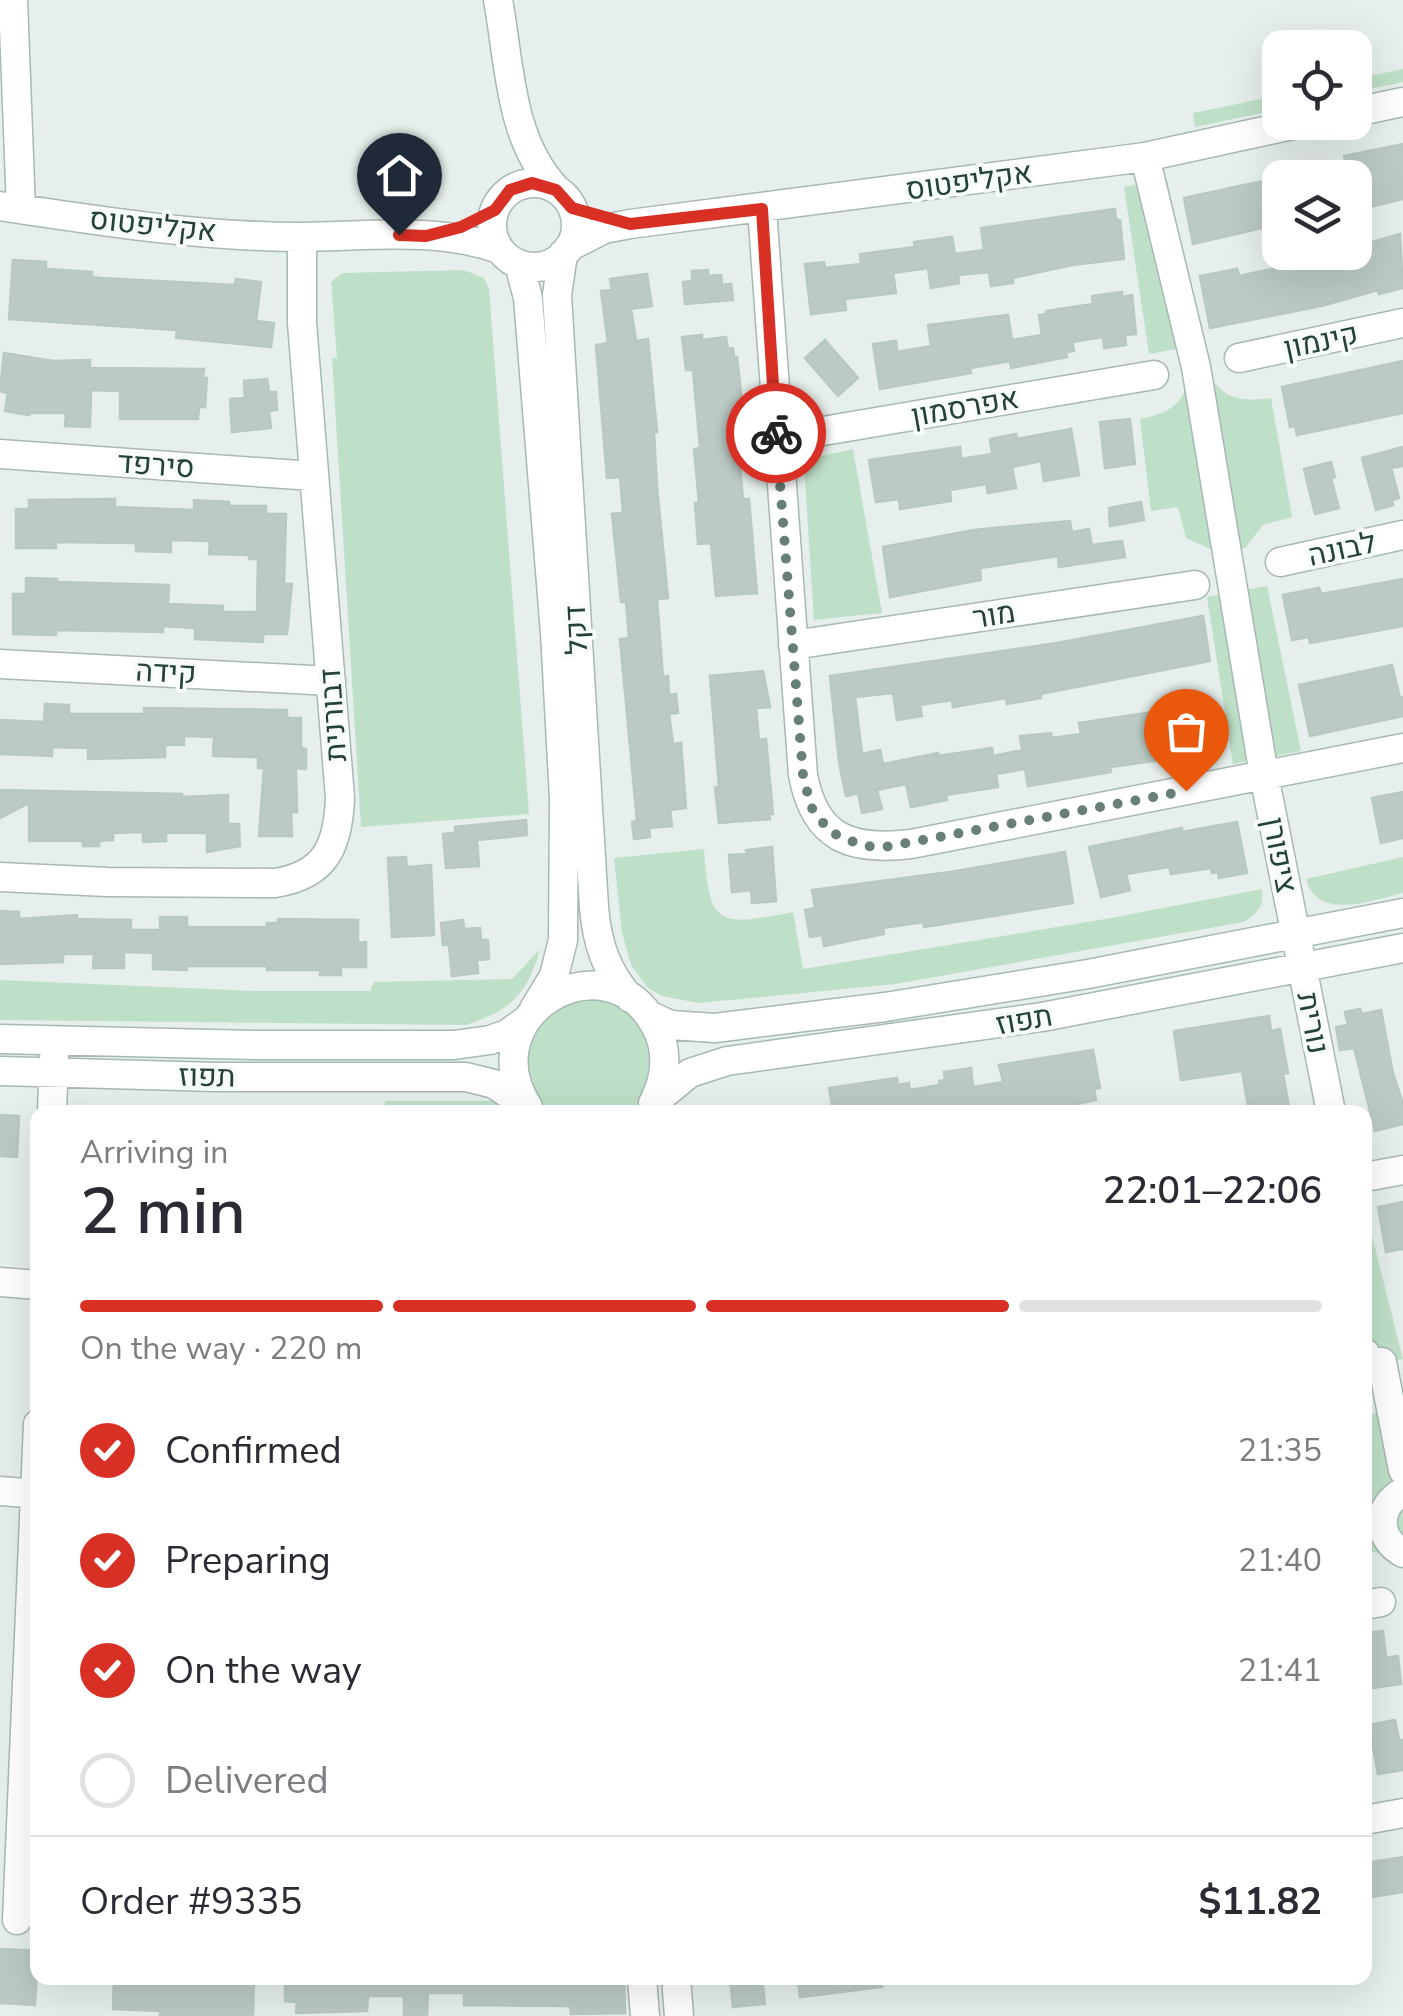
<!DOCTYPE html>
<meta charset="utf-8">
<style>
body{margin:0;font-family:"Nunito Sans",Heebo,sans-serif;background:#f7f7f7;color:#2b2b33;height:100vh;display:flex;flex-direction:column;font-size:38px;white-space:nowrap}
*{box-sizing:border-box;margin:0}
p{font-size:32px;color:#7c7c81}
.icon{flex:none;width:55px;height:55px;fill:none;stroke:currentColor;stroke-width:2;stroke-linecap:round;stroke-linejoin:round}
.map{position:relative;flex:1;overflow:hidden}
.panel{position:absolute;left:30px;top:1105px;width:1342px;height:880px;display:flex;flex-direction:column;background:#fff;border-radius:20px;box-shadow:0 10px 40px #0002}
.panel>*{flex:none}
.tools{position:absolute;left:1262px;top:30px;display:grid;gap:20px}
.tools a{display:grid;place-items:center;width:110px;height:110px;border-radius:20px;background:#fff;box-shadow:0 10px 40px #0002;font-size:50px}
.pin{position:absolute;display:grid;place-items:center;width:85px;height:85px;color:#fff;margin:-102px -42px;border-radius:50% 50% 50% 0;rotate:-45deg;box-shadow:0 0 10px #0007}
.pin .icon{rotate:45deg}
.courier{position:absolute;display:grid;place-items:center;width:100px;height:100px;margin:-50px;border:8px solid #d93025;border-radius:50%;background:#fff;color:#222;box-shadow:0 2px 12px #0007}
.head em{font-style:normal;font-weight:600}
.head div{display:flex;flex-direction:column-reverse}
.head{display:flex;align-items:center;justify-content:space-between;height:170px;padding:0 50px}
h1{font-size:65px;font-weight:600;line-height:75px}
.bar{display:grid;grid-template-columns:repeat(4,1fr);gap:15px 10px;align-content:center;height:120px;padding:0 50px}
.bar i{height:12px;border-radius:8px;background:#e1e1e2}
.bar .on{background:#d93025}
.bar p{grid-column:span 4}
.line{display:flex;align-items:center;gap:25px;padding:0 50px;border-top:2px solid #e1e1e2}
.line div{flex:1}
ol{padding:0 50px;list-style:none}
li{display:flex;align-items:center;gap:30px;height:110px}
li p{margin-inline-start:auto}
li .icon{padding:10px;border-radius:50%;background:#d93025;color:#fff;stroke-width:4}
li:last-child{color:#7c7c81}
li i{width:55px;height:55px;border:5px solid #e1e1e2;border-radius:50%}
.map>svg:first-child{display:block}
.green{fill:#bfe0c8}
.building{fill:#bbcac4;stroke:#b8c9c2;stroke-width:2.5}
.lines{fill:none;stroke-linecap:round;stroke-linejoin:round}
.minor-casing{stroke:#a8b8b2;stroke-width:31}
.minor{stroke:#fff;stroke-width:28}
.done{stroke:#687f78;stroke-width:10;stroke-dasharray:0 18}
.route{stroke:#d93025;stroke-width:12}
.labels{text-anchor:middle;stroke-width:8;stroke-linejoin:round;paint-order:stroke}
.street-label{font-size:30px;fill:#24423a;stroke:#f7fbf9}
</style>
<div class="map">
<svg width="1403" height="2016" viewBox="0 0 1403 2016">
<rect width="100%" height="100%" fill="#e6efeb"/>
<path class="green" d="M1403 69V82L1355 92V79Z
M1280 95V109L1195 127 1193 113Z
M1167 179 1200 345 1149 354 1124 187Z
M464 270 484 278 489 289 529 814 361 827 332 358H337L331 282 342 273Z
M1211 378C1227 402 1246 401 1271 398L1292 517 1263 525 1245 548 1217 552 1186 538 1178 507 1151 511 1140 419C1164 414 1180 408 1188 383Z
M853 449 882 613 814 620 804 465 808 459Z
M1267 586 1301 751 1233 764 1207 597Z
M704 849C709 929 720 926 793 912L803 969 1111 918 1262 889C1264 907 1258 912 1244 922L895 984 699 1003 662 996 648 988 631 965 622 933 614 858Z
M1403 857V893C1373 900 1317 922 1306 879Z
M540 949C527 996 510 1010 466 1025L0 1020V980L255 991H370L374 982 512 979Z
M614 996 653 1033 648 1100 638 1112H540L519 1065 549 1004Z
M385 1101H493L513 1112H386Z
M1365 1208 1403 1359 1365 1367Z
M1381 1393 1403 1403V1564L1385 1554 1365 1551V1423L1375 1413Z"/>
<path class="building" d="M1403 144V199L1357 210 1355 178H1349L1344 156Z
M1272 179 1280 224 1193 244 1184 198Z
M1115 209 1116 220H1120L1124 259 1072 265 1013 278V283L991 286 989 272 958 275 959 283 931 288 928 268 893 273 896 293 845 299 846 310 811 314 805 264 824 262 825 268 861 264 860 254 915 247 914 242 952 237 955 254 984 250 981 228Z
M1400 234 1403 288 1379 294 1378 290 1321 306 1210 328 1200 276 1237 269 1239 276 1309 261 1308 256 1320 252H1368L1365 244Z
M13 260 46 262V269L92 272V277L101 278 235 285 236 279 261 282 256 321 274 323 271 347 176 338 177 330 9 319Z
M708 270V276L721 275 722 285 731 284 733 300 685 304 683 282 692 281V271Z
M647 274 652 306 631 309 636 341 648 339 657 432 654 433 657 487 668 598 657 599 663 677 668 676 669 695 676 694 678 713 669 714 673 744 681 743 686 808 670 810 672 826 649 828 650 837 634 839 632 822 637 821 620 639 629 638 626 602H621L612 514 623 513 620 477 607 478 596 345 608 343 601 291 612 290 610 279Z
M1122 292V297L1132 295 1136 334 1125 335 1126 345 1104 348 1103 337 1072 342 1074 351 1066 352 1067 357 1011 368 1010 361 970 368 971 373 880 389 873 344 896 341 897 352 931 346 928 325 1008 315 1012 340 1042 335 1039 315 1047 314 1046 311 1093 304 1092 296Z
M702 335V340L726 337 728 349 733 348 734 357H737L744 421 736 422 743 499H749L757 593 716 596 711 543 698 544 695 503H699L694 449 700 448 693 370H686L682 337Z
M825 340 858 378 838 396 805 358Z
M4 353 53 361 90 360V368L204 369 203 378H207L205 407H199L198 419H120V391L91 390 90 427 65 426 66 413H30L29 415 5 411 8 393 0 391Z
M1403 361V413L1297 435 1295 426 1290 427 1282 387Z
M267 379 269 392H276L277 410 269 411 271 428 232 432 230 399 245 398 244 381Z
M1130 419 1135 464 1105 468 1100 422Z
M1071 429 1079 475 1044 481 1041 461 1012 467 1016 488 988 493 986 484 950 490 951 501 900 509 899 499 876 502 869 460 960 447 961 459 992 454 990 439 1016 434 1017 439Z
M1403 447V466L1391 468 1399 498 1392 500 1393 505 1376 510 1362 458Z
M1331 462 1335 477 1331 478 1339 508 1315 514 1304 469Z
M115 499V507L194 510V500L229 502V506H266V514H286L284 584H292L287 634H263V642L195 639V628L163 626V632L56 630V635L13 634V594H26V578L57 579V582L169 585 168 604 223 606V612H257L258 559H249V555L209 554 210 541 171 540V552L136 551V543L56 542V548H16V509H29V500Z
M1141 502 1144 520 1110 526 1109 508Z
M1070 521 1072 532 1089 529 1092 545 1122 541 1125 557 1059 567 1058 556 980 568 981 580 890 597 883 547 974 530Z
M1403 579V626L1310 643 1309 637 1292 640 1283 595 1319 588 1321 594Z
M1203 616 1210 661 1040 694 1041 698 1007 704 1006 698 953 707 952 700 920 705 922 716 897 720 893 693 855 697 862 754 880 750 883 764 938 753V756L992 748 993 756 1022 750 1020 736 1051 733 1052 738 1081 734 1079 723 1213 703 1221 752 1110 767 1111 772 1028 786 1025 769 996 774 998 787 946 795 947 800 911 807 906 784 877 790 882 809 862 813 858 793 846 796 839 762 830 676 1057 643Z
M1392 665 1400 698 1403 697V716L1310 736 1299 685Z
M763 671 770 707 756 708 759 740 766 739 773 814H769L770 819 719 823 715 787H719L710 676Z
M45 704 69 705V714H144V708L287 710V718H301V748L306 749V769L296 768 297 812H291L292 836H259L264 768H258V757L213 756 214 737 184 736V745H165V757L88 759V748L52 747V756L0 754V720L44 722Z
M0 790 182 794V797L228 795V824H239L240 846 207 852V833H166V841L143 842V832L113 833V840L99 841V846H83V841H29V803L0 818Z
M1403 792V838L1381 843 1372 798Z
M526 820 527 835 477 840 479 866 446 868 443 834 455 833V827Z
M1237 822 1247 873 1219 878 1218 872 1212 873 1211 868 1171 874 1169 867 1126 874 1130 890 1101 897 1089 847 1182 828V832Z
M772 847 776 901 752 903 751 890 732 892 729 855 747 854 746 850Z
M1065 852 1073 903 924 927 923 922 883 928 884 934 824 946 822 935 810 937 805 910 815 908 812 890 950 872Z
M406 857 407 867 431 865 434 935 392 937 388 858Z
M0 911 19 912V919L77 915V919L131 920V930H160V917H187V927H267V923H278V919L358 920V943L366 942V967H341V975H320V970H267V966H187V970L153 969V953L124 952V968H93L94 954H63V962L0 964Z
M463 920 464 929 480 928 481 940H488L489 959 477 960 478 973 452 976 449 945H443L441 923Z
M1360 1009 1362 1014 1381 1010 1393 1073 1403 1104V1124L1375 1131 1354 1048 1340 1050 1336 1027 1348 1025 1345 1012Z
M1269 1016 1271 1031 1280 1029 1288 1073 1283 1074 1290 1112H1249L1242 1071 1181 1080 1174 1031Z
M1093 1050 1100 1088 1094 1089 1096 1100 1038 1112H833L829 1088 897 1078 898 1085 909 1083 910 1090 940 1085 939 1081 945 1080 944 1072 971 1068 973 1087 1003 1082 999 1065Z
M0 1115 19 1116 17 1157 0 1156Z
M1403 1202V1249L1386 1252 1378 1207Z
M1383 1631 1386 1658 1398 1656 1401 1684 1365 1689V1633Z
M1395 1720 1399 1740H1403V1770L1378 1774 1369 1725Z
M1403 1857V1892L1365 1898V1863Z
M1 1949 38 1951 35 2005 0 2003Z
M114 1978H254L253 2016H160V2011L113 2009Z
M285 1978H624L625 2013 571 2014 570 2006 464 2005V1993H428L427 2016H404V1996H368L367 2011 296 2013 297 2002 285 2001Z
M730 1978H762L765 2004 733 2007Z
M798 1978H881L882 1987 800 1997Z"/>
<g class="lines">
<defs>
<path id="minor" d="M13 0 21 209
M498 0C510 65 509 139 556 189
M1355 112 1403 102
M1145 157 1196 367 1264 775 1331 1112
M492 225a42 42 0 1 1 84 0a42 42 0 1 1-84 0Z
M0 206C99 221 202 237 303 237 368 236 437 227 499 249
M762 209 803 775C815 839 851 851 911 844L1403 748
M569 247 604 229 630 224 1145 157 1306 122
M563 254 557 295 594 907C597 943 606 971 630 998
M519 264 528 298 555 633 564 798 563 940 554 976 534 1009
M1239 358 1403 323
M776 439 1154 375
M0 454 313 476
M1280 562 1403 535
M793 645 1195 585
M0 664 331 681
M0 877 107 882 275 883C326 875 338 846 340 798L302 323V237
M649 1015 670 1025 715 1028 885 1007 1088 974 1403 913
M0 1039 256 1045H454L490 1040 507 1034 525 1021
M0 1071 215 1077H466L494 1084 527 1106
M653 1103 690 1073 727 1061 1042 1017 1403 948
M528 1107C469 1014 606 935 655 1025 668 1048 667 1075 655 1099
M52 1112 54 1058
M1365 1177 1403 1170
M0 1282 38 1285
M1365 1353 1367 1364 1382 1362 1403 1470
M0 1491 38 1494
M1403 1492C1376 1506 1376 1538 1403 1553
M1365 1605 1381 1602
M1365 1820 1403 1813
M17 1920 38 1424
M642 1978 645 2016
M676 1978 679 2016"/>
</defs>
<use href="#minor" class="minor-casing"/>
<use href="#minor" class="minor"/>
</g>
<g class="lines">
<path class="done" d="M776 433 803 775 811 807 830 832 863 846 885 847 1186 791"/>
<path class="route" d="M399 235 426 236 461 227 495 210 510 190 532 183 556 190 572 208 630 224 762 209 776 433"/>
</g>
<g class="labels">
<g class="street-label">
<text transform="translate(969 181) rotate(-8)" y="10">אקליפטוס</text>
<text transform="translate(153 225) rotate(6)" y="10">אקליפטוס</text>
<text transform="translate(1321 341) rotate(-12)" y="10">קינמון</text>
<text transform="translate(965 407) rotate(-10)" y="10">אפרסמון</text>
<text transform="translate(156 465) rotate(4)" y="10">סירפד</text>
<text transform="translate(1342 549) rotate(-12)" y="10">לבונה</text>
<text transform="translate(994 615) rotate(-9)" y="10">מור</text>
<text transform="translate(576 630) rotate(-93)" y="10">דקל</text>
<text transform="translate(166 672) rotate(3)" y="10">קידה</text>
<text transform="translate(333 715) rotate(-94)" y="10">דבורנית</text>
<text transform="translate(1280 855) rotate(79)" y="10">ציפורן</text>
<text transform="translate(1024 1020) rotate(-10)" y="10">תפוז</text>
<text transform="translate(1313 1023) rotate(79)" y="10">נורית</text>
<text transform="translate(207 1076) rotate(1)" y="10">תפוז</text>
</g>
</g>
</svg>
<div class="tools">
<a><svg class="icon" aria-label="locate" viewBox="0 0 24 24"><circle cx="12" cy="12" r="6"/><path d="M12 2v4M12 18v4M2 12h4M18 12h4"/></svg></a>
<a><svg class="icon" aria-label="layers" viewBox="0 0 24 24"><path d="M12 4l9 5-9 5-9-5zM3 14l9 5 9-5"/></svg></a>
</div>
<div class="pin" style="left:1186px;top:791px;background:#ea580c"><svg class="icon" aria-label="bag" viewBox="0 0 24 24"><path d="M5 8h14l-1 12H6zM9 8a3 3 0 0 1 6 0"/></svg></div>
<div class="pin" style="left:399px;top:235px;background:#1f2937"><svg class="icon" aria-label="home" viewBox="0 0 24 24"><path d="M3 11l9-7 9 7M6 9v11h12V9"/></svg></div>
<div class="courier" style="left:776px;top:433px"><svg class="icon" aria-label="bike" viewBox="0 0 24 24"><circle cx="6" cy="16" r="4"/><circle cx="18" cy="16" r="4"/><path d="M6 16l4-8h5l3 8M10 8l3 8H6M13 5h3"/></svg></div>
<section class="panel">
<div class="head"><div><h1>2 min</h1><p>Arriving in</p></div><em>22:01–22:06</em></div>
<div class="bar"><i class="on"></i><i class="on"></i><i class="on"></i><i></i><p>On the way · 220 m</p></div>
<ol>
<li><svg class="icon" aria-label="check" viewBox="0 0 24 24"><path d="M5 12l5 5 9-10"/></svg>Confirmed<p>21:35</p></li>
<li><svg class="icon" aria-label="check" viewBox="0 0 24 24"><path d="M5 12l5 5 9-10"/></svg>Preparing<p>21:40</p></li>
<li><svg class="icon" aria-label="check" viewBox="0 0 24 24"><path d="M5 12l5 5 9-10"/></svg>On the way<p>21:41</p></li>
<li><i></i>Delivered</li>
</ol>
<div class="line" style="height:130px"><div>Order #9335</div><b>$11.82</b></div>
</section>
</div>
